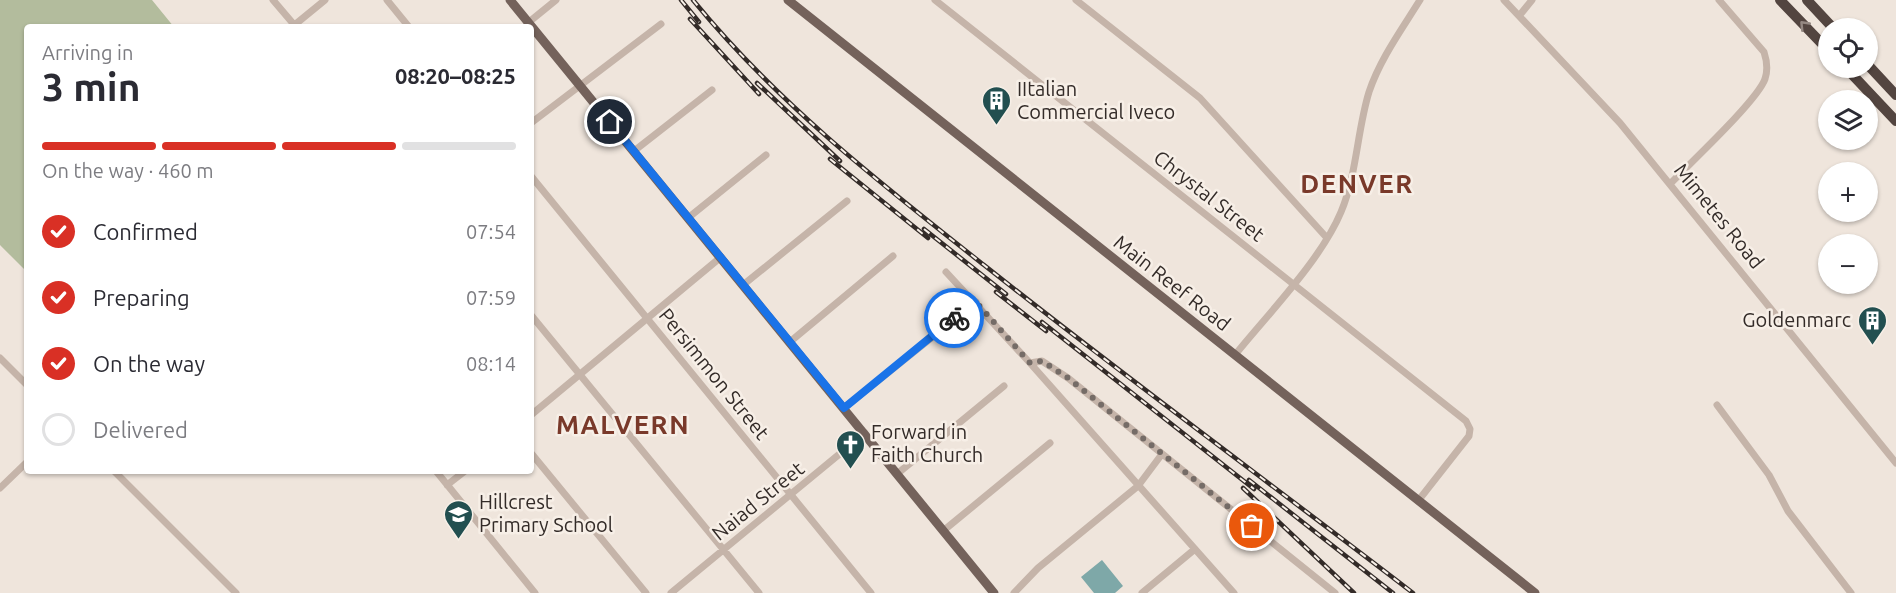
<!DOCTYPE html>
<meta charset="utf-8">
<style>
body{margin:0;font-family:Ubuntu,sans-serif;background:#f2f2f3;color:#2b2b33;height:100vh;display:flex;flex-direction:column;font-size:22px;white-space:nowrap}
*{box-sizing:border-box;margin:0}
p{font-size:20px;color:#7c7c81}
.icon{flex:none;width:33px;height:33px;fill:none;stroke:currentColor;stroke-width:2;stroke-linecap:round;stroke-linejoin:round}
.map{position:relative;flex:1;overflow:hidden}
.sheet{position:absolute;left:24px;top:24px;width:510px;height:450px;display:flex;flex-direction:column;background:#fff;border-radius:6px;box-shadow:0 2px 4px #0004}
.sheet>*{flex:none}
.buttons{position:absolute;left:1818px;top:18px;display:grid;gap:12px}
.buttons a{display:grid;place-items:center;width:60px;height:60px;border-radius:50%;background:#fff;box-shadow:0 2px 4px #0004;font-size:30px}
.pin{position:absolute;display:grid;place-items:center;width:51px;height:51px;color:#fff;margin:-26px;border:3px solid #fff;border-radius:50%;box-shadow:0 2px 6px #0007}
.courier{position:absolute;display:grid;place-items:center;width:60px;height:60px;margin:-30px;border:4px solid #1a73e8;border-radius:50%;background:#fff;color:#222;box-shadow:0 2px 8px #0007}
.head em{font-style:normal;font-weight:700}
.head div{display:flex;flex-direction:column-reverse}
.head{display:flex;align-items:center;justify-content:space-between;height:102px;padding:0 18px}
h1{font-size:39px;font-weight:700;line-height:45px}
.bar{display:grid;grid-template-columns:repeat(4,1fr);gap:9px 6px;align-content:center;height:72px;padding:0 18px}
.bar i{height:8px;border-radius:4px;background:#e1e1e2}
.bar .active{background:#d93025}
.bar p{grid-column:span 4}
ol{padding:0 18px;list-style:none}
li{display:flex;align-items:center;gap:18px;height:66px}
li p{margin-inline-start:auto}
li .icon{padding:6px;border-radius:50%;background:#d93025;color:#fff;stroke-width:4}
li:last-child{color:#7c7c81}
li i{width:33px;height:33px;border:3px solid #e1e1e2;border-radius:50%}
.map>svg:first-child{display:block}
.green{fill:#b3bc9d}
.water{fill:#7ea8a8}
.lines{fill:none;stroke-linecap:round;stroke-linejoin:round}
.minor{stroke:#c5b4a9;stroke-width:7}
.major{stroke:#74625b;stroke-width:9}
.highway{stroke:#534540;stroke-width:10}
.rail-casing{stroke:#332b28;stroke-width:4.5}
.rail{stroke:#f7efe7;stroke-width:2;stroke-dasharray:7;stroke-linecap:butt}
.oneway{stroke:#958983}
.done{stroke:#756c67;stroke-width:6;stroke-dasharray:0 10.8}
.route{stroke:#1a73e8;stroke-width:8}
.labels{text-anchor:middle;stroke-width:5;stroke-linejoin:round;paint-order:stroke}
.poi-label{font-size:20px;fill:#332b28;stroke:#f7efe7;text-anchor:start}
.street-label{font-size:20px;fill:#332b28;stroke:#f7efe7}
.district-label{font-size:26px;font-weight:bold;letter-spacing:1.5px;fill:#79392a;stroke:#f7efe7}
</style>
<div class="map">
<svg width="1896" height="593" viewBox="0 0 1896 593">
<rect width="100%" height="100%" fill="#efe5dc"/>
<path class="green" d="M0 0H152L174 27H27V272L0 245Z"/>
<path class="water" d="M1102 560 1123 586 1115 593H1094L1081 577Z"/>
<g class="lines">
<path class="minor" d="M273 0 296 27
M387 0 409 27
M935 0 1466 421 1470 429 1469 436 1418 501
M1076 0 1200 98 1327 238
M1504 0 1620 123 1896 463
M1519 16 1532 0
M529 22 556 0
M292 27 325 0
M531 123 661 24
M634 151 712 90
M531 176 871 593
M1671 183C1690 163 1757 101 1765 79 1768 70 1767 61 1764 52L1719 0
M688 218 766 155
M946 272 1030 363 1042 361 1068 378 1335 593
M743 285 847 201
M531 315 759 593
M791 341 893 256
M1235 355C1268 314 1321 260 1341 212 1357 174 1357 131 1369 92 1380 59 1402 29 1420 0
M0 358 27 385
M1030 363 1234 593
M1717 405 1769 475 1788 511 1851 593
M844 408 976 302
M531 415 721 257
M531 453 646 593
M114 471 236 593
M436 471 535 593
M897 474 1004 386
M447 485 465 471
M0 488 27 462
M943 531 1050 443
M671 593 865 433
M1014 593 1038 568 1138 486 1162 454
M1142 593 1195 549"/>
<path class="major" d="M510 0 994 593
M788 0 1535 593"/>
<path class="highway" d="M1780 0 1828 50
M1807 0 1833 28
M1868 65 1896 95
M1846 68 1896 121"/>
<defs>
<path id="rail" d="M681 0 699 22
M693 0C777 103 880 183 984 265 1125 377 1270 483 1413 593
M690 19 759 94
M757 83 840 161
M830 159 928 238
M924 229 1006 294
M996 292 1046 331
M1042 322 1254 489
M1249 480 1393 593
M1243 488 1354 593"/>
</defs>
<use href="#rail" class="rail-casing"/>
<use href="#rail" class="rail"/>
</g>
<defs><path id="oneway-chevron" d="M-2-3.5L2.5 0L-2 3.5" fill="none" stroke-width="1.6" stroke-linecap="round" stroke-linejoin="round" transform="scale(1.5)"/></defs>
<use class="oneway" href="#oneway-chevron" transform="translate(1804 25) rotate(-134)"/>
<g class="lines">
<path class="done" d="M954 318 976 302 1030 363 1042 361 1068 378 1252 526"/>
<path class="route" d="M610 122 844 408 954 318"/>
</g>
<defs>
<symbol id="building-pin" viewBox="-11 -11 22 30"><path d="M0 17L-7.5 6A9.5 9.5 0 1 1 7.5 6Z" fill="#224f50" stroke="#f7efe7"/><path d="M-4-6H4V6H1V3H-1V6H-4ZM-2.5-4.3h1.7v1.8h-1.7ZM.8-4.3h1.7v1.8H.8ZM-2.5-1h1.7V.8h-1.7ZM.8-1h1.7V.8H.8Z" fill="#fff"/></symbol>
<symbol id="church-pin" viewBox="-11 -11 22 30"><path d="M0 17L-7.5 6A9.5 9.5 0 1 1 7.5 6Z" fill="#224f50" stroke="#f7efe7"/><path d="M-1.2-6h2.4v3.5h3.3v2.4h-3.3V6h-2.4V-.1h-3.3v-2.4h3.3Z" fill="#fff"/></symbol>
<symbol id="school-pin" viewBox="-11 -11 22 30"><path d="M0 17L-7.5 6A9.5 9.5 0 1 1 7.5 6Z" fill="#224f50" stroke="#f7efe7"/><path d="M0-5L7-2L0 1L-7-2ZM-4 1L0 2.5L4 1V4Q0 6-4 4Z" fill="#fff"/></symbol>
</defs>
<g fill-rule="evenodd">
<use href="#building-pin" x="980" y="84" width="33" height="45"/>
<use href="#building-pin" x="1856" y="304" width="33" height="45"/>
<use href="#church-pin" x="834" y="428" width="33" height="45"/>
<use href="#school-pin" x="442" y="498" width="33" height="45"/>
</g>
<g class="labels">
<g class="poi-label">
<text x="1017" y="96">IItalian<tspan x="1017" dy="23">Commercial Iveco</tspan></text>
<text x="1851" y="327" text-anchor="end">Goldenmarc</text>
<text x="871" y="439">Forward in<tspan x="871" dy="23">Faith Church</tspan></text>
<text x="479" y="509">Hillcrest<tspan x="479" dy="23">Primary School</tspan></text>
</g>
<g class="street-label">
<text transform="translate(1209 196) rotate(38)" y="7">Chrystal Street</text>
<text transform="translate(1719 216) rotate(51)" y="7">Mimetes Road</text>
<text transform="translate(1172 283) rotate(38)" y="7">Main Reef Road</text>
<text transform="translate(714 374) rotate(51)" y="7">Persimmon Street</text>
<text transform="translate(758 501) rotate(-39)" y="7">Naiad Street</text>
</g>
<g class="district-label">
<text x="1357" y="193">DENVER</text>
<text x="623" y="434">MALVERN</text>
</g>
</g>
</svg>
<div class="buttons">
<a><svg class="icon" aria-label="locate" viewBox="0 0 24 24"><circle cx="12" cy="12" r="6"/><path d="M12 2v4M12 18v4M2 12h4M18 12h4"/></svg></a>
<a><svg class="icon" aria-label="layers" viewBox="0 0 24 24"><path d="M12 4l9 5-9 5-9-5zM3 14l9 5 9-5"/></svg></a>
<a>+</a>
<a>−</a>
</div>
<div class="pin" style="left:1252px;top:526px;background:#ea580c"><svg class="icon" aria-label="bag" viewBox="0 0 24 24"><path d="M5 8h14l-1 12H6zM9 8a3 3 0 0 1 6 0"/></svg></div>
<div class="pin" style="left:610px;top:122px;background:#1f2937"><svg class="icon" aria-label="home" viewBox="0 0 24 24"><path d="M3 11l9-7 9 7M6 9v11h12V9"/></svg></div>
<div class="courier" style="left:954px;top:318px"><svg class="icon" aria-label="bike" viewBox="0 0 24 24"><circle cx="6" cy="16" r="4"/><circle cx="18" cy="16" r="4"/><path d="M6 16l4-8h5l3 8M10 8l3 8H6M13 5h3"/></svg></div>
<section class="sheet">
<div class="head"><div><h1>3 min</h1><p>Arriving in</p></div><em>08:20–08:25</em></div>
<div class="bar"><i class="active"></i><i class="active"></i><i class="active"></i><i></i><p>On the way · 460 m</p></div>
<ol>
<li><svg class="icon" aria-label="check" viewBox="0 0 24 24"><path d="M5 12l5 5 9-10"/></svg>Confirmed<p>07:54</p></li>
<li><svg class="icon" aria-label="check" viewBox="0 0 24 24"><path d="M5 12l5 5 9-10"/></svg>Preparing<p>07:59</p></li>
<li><svg class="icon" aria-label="check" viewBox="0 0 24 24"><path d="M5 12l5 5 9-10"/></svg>On the way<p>08:14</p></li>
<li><i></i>Delivered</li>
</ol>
</section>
</div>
